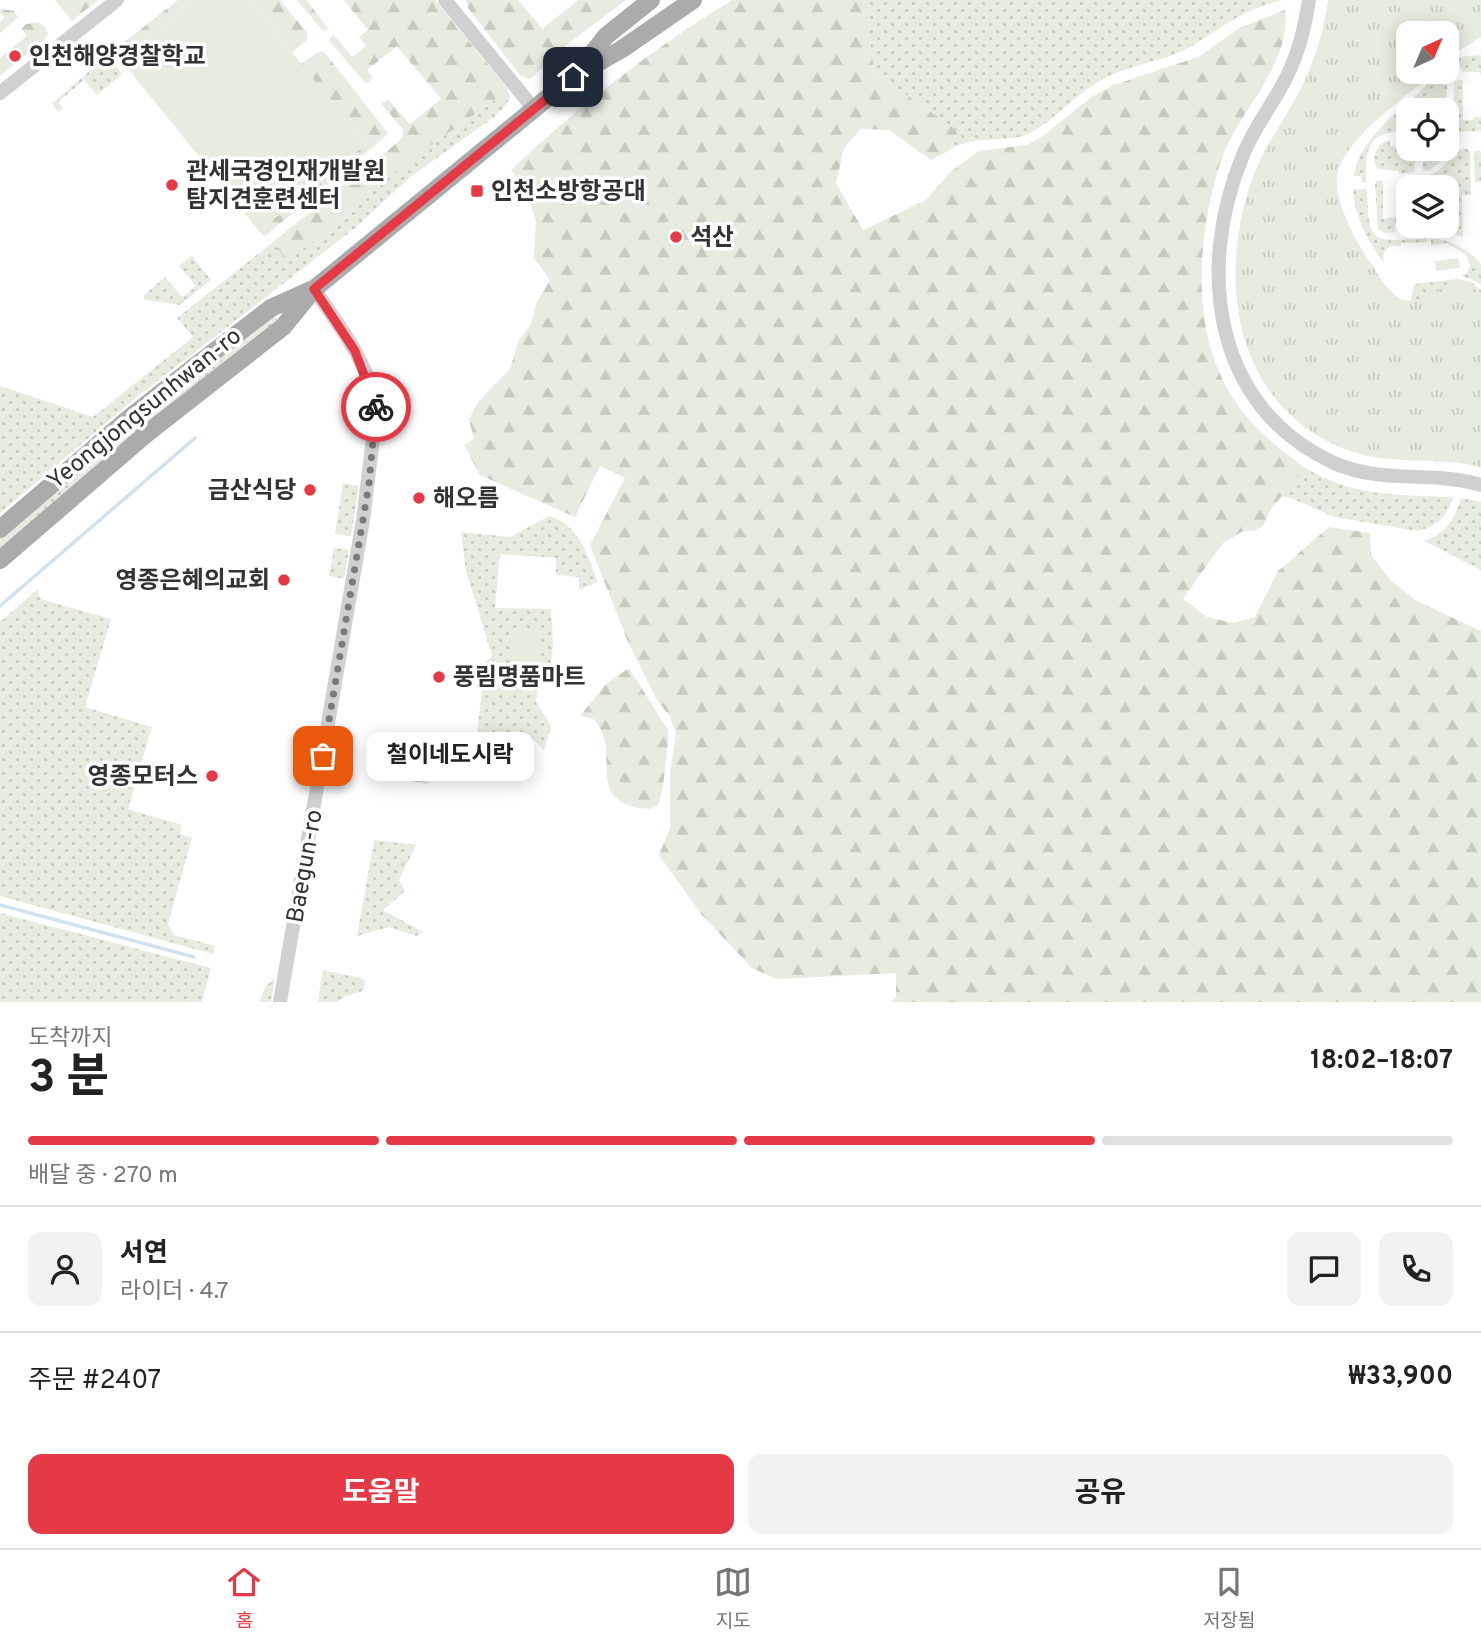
<!DOCTYPE html>
<html lang="ko">
<meta charset="utf-8">
<style>
body{margin:0;font-family:Overpass,"Noto Sans KR",sans-serif;background:#f2f2f2;color:#222;height:100vh;display:flex;flex-direction:column;font-size:26px;white-space:nowrap}
*{box-sizing:border-box;margin:0}
p{font-size:23px;color:#767676}
.icon{flex:none;width:38px;height:38px;fill:none;stroke:currentColor;stroke-width:2;stroke-linecap:round;stroke-linejoin:round}
.map{position:relative;height:1002px;overflow:hidden}
.drawer{display:flex;flex-direction:column;background:#fff;flex:1}
.drawer>*{flex:none}
.needle{width:46px;rotate:44deg}
.fabs{position:absolute;left:1396px;top:21px;display:grid;gap:14px}
.fabs a{display:grid;place-items:center;width:63px;height:63px;border-radius:14px;background:#fff;box-shadow:0 4px 18px #0003;font-size:35px}
.pin{position:absolute;display:grid;place-items:center;width:60px;height:60px;color:#fff;margin:-30px;border-radius:14px;box-shadow:0 4px 10px #0006}
.courier{position:absolute;display:grid;place-items:center;width:70px;height:70px;margin:-35px;border:5px solid #e63946;border-radius:50%;background:#fff;color:#222;box-shadow:0 2px 9px #0007}
.bubble{position:absolute;height:49px;border-radius:14px;background:#fff;box-shadow:0 4px 18px #0003;font-size:23px;font-weight:700;line-height:49px;text-align:center}
.head em{font-style:normal;font-weight:700}
.head div{display:flex;flex-direction:column-reverse}
.head{display:flex;align-items:center;justify-content:space-between;height:119px;padding:0 28px}
h1{font-size:46px;font-weight:700;line-height:52px}
.bar{display:grid;grid-template-columns:repeat(4,1fr);gap:10px 7px;align-content:center;height:84px;padding:0 28px}
.bar i{height:9px;border-radius:5px;background:#e0e0e0}
.bar .on{background:#e63946}
.bar p{grid-column:span 4}
.line{display:flex;align-items:center;gap:18px;padding:0 28px;border-top:2px solid #e0e0e0}
.line div{flex:1}
.round{display:grid;place-items:center;flex:none;width:74px;height:74px;border-radius:14px;background:#f2f2f2}
.button{display:flex;gap:14px;margin-top:auto;padding:14px 28px}
.button a{flex:1;height:80px;border-radius:14px;background:#e63946;color:#fff;font-size:28px;font-weight:700;line-height:80px;text-align:center}
.button a+a{background:#f2f2f2;color:#222}
.tab-bar{display:flex;justify-content:space-around;align-items:center;height:98px;border-top:2px solid #e0e0e0;background:#fff;font-size:19px;color:#767676}
.tab-bar a{display:grid;justify-items:center;gap:4px}
.tab-bar .on{color:#e63946}
.map>svg:first-child{display:block}
.grass{fill:url(#grass-dots)}
.forest{fill:url(#forest-firs)}
.park{fill:url(#park-tufts)}
.pitch{fill:#e6ecdf}
.lines{fill:none;stroke-linecap:round;stroke-linejoin:round}
.stream{stroke:#cfe2ee;stroke-width:3.5}
.minor{stroke:#d0d0d0;stroke-width:14}
.major{stroke:#ababab;stroke-width:18}
.done{stroke:#7a7a7a;stroke-width:7;stroke-dasharray:0 12.6}
.route{stroke:#e63946;stroke-width:9}
.poi-dot{fill:#e63946;stroke:#fff;stroke-width:2.5}
.labels{text-anchor:middle;stroke-width:7;stroke-linejoin:round;paint-order:stroke}
.poi-label{font-size:24px;font-weight:bold;fill:#333;stroke:#fff;text-anchor:start}
.street-label{font-size:24px;fill:#333;stroke:#fff}
</style>
<div class="map">
<svg width="1481" height="1002" viewBox="0 0 1481 1002">
<defs>
<pattern id="grass-dots" width="8" height="8" patternUnits="userSpaceOnUse" patternTransform="scale(1.75)"><rect width="8" height="8" fill="#e6ecdf"/><path d="M2 2h.1M6 6h.1" fill="none" stroke="#c6cbc0" stroke-width="1.8" stroke-linecap="round"/></pattern>
<pattern id="forest-firs" width="22" height="20" patternUnits="userSpaceOnUse" patternTransform="scale(1.75)"><rect width="22" height="20" fill="#e6ecdf"/><path d="M5 1l3.5 6h-7zM16 11l3.5 6h-7z" fill="#c6cbc0"/></pattern>
<pattern id="park-tufts" width="24" height="20" patternUnits="userSpaceOnUse" patternTransform="scale(1.75)"><rect width="24" height="20" fill="#e6ecdf"/><path d="M3 7l-1-3M5 7V3M7 7l1-3M15 17l-1-3M17 17v-4M19 17l1-3" fill="none" stroke="#c6cbc0"/></pattern>
</defs>
<rect width="100%" height="100%" fill="#fff"/>
<path class="grass" d="M865 0H1282C1268 4 1255 8 1242 15 1221 25 1204 41 1182 51 1156 63 1126 66 1101 80 1076 94 1057 118 1032 132 1006 146 978 132 950 150L958 131 874 72Z
M1481 55V75L1479 72H1463L1458 61 1460 57Z
M105 58 110 59 122 74 97 95 84 80 58 102 63 108 59 112 57 111 52 103Z
M1447 70 1448 72 1446 110H1443V89L1431 88 1428 101 1413 110H1409V113L1403 112 1402 109 1440 72H1447Z
M1458 80H1463V120H1473L1474 117H1481V131L1457 132 1453 129 1454 83Z
M507 88 510 97 506 105 494 117 409 178 355 228 138 396 0 513V386L93 417 193 337 177 318 273 242 283 256 290 258 349 214 402 166 504 93Z
M1390 118 1399 127 1398 132C1364 133 1366 157 1366 183H1362L1361 176H1354C1357 151 1374 135 1390 118Z
M1447 138 1452 139 1455 149 1429 171 1423 170V149H1447Z
M1409 139V149H1416L1414 172 1399 174V171L1377 169C1371 156 1376 144 1390 140V146L1408 147Z
M1466 148 1470 152 1471 195H1462L1463 237 1451 232 1425 231 1423 226H1447V220L1457 219V205L1447 203V187H1421L1422 178 1438 171 1457 151Z
M1477 150 1481 152V182H1475L1474 153Z
M1383 180V219L1405 216V220H1409V226H1416L1415 229 1405 231 1404 224 1395 225V232L1385 233 1378 229 1375 184 1376 181Z
M1399 181 1411 182 1415 187H1409L1408 205H1400L1404 204 1403 191 1399 190Z
M1353 189H1367C1369 248 1371 240 1427 239V242L1401 243V246H1390L1384 253 1383 262C1368 241 1354 216 1353 189Z
M1431 239C1451 239 1468 249 1481 265V285L1471 279 1461 276 1468 272 1470 266 1466 255 1446 243 1431 246Z
M192 256 211 280 180 305 145 300 144 295 165 277 182 297 196 286 179 266Z
M1458 279 1471 282 1481 290V379L1405 329 1414 284Z
M273 315 278 321 0 553V536L160 400Z
M1305 468C1356 497 1397 495 1453 497 1447 516 1438 527 1417 531L1334 517 1291 498 1281 496Z
M343 483 359 486 351 536 335 534Z
M1461 498 1481 502V570L1424 541C1445 535 1455 519 1461 498Z
M549 516C579 524 588 557 598 582L579 590V577L556 575V558L500 554 495 608 551 609C552 630 558 664 541 680L539 629 515 686 538 685 536 702 551 726 544 750 535 741 477 731 486 661 492 656 466 571 461 532 510 537Z
M334 548 349 550 344 579 329 576Z
M38 589V596L43 600 111 619 85 707 152 727 128 809 182 825 180 834 192 838 168 924 174 935 215 946 213 954 0 896V622Z
M384 754 432 760 428 784 381 777Z
M374 840 416 845 399 880 405 891 383 910 423 932 416 936 389 927 357 936Z
M0 913 211 968 202 1002H0Z
M323 970 361 978 365 981 364 989 360 992 346 996 337 1002H318Z
M275 978 271 1002H259L266 986Z"/>
<path class="forest" d="M55 0H98L72 21Z
M178 0H195L121 60 116 54 117 48Z
M250 0H280L307 33V40L292 52Z
M297 0H306L329 29 323 31Z
M344 0H435L507 88 504 93 402 166 349 214 290 259 283 256 273 242 398 142 403 135V129L381 104 388 99 410 124 441 99 397 46 367 70 373 77 368 83 364 82 329 40 333 34 352 57 366 46 359 37 368 30Z
M466 0H518L542 29 578 0H626L568 44 530 79 521 76 468 8Z
M732 0H865L874 72 958 131 950 150 931 160 889 130 861 129 844 148 836 183 863 230 926 200 949 173 979 151 1026 145 1042 137 1090 98 1111 86 1198 57 1241 27 1285 10C1291 58 1250 100 1230 140 1219 161 1214 184 1209 206 1196 274 1197 349 1239 407 1256 431 1282 451 1305 468L1271 509 1263 526 1254 531H1243L1222 544 1183 599 1207 617 1233 623 1255 617 1278 571 1329 527 1370 533 1371 554 1390 580 1417 601 1481 631V1002H892L896 996V973L777 979 752 968 702 915 659 855 670 828V773L676 733 670 717 656 698 628 642 590 545 625 478 600 466 575 517 480 475 464 445 474 439 469 420 477 403 510 369 519 340 531 324 536 304 550 280 534 258 536 221 526 190 511 170C580 105 651 50 732 0Z
M1 9 14 11 18 17 0 33V22L5 18 0 12Z
M38 22 45 27 48 34 44 40 0 76V58L27 36 21 28 26 24Z
M320 51 325 53 387 132 386 136 265 236 259 231 366 144 301 64Z
M629 668 668 730C669 739 663 799 658 805 653 810 645 809 638 808 630 807 620 802 614 796 598 776 617 743 593 719L580 716 607 683Z"/>
<path class="park" d="M1328 0H1481V37L1447 58V33H1409V72H1432C1405 100 1349 133 1338 172 1331 196 1356 242 1370 262 1380 276 1390 300 1410 301 1441 304 1447 262 1481 295V467C1438 456 1393 466 1350 451 1233 408 1215 278 1254 174 1266 144 1285 119 1300 90 1314 63 1324 31 1328 0Z
M1431 88H1443V110H1413L1418 105 1429 99Z
M1402 109 1409 113V127L1396 126 1390 118Z"/>
<path class="pitch" d="M195 0H250L366 144 259 231 121 60Z
M1458 258 1460 268 1436 271 1435 261Z
M539 629 542 685 515 686 512 630Z"/>
<g class="lines">
<path class="stream" d="M0 606 195 438
M0 905 194 957"/>
<path class="minor" d="M445 0 534 109
M1309 0C1305 27 1299 52 1287 76 1274 103 1254 127 1243 155 1196 268 1212 407 1334 463 1385 485 1432 470 1481 485
M0 93 117 0
M280 1002 363 520 376 414C373 367 339 326 314 289"/>
<path class="major" d="M580 69 606 36 651 0
M0 529 129 418 199 363 271 308 311 290
M0 560 145 435 283 327 314 289 534 109 573 77 622 49 693 0"/>
</g>
<g class="lines">
<path class="done" d="M323 756 369 484 376 407"/>
<path class="route" d="M376 407 355 351 314 289 573 77"/>
</g>
<g class="poi-dot">
<circle cx="15" cy="56" r="7"/>
<circle cx="172" cy="185" r="7"/>
<rect x="470" y="184" width="14" height="14" rx="3.5"/>
<circle cx="676" cy="237" r="7"/>
<circle cx="310" cy="490" r="7"/>
<circle cx="419" cy="498" r="7"/>
<circle cx="284" cy="580" r="7"/>
<circle cx="439" cy="677" r="7"/>
<circle cx="212" cy="776" r="7"/>
</g>
<g class="labels">
<g class="poi-label">
<text x="29" y="64">인천해양경찰학교</text>
<text x="186" y="179">관세국경인재개발원<tspan x="186" dy="28">탐지견훈련센터</tspan></text>
<text x="491" y="199">인천소방항공대</text>
<text x="690" y="245">석산</text>
<text x="296" y="498" text-anchor="end">금산식당</text>
<text x="433" y="506">해오름</text>
<text x="270" y="588" text-anchor="end">영종은혜의교회</text>
<text x="453" y="685">풍림명품마트</text>
<text x="198" y="784" text-anchor="end">영종모터스</text>
</g>
<g class="street-label">
<text transform="translate(144 408) rotate(-39)" y="8">Yeongjongsunhwan-ro</text>
<text transform="translate(304 866) rotate(-80)" y="8">Baegun-ro</text>
</g>
</g>
</svg>
<div class="fabs">
<a><svg class="needle" viewBox="-14 -14 28 28"><path d="M0-13l5 13h-10z" fill="#e53935"/><path d="M0 13l5-13h-10z" fill="#767676"/></svg></a>
<a><svg class="icon" aria-label="locate" viewBox="0 0 24 24"><circle cx="12" cy="12" r="6"/><path d="M12 2v4M12 18v4M2 12h4M18 12h4"/></svg></a>
<a><svg class="icon" aria-label="layers" viewBox="0 0 24 24"><path d="M12 4l9 5-9 5-9-5zM3 14l9 5 9-5"/></svg></a>
</div>
<div class="pin" style="left:323px;top:756px;background:#ea580c"><svg class="icon" aria-label="bag" viewBox="0 0 24 24"><path d="M5 8h14l-1 12H6zM9 8a3 3 0 0 1 6 0"/></svg></div>
<div class="pin" style="left:573px;top:77px;background:#1f2937"><svg class="icon" aria-label="home" viewBox="0 0 24 24"><path d="M3 11l9-7 9 7M6 9v11h12V9"/></svg></div>
<div class="courier" style="left:376px;top:407px"><svg class="icon" aria-label="bike" viewBox="0 0 24 24"><circle cx="6" cy="16" r="4"/><circle cx="18" cy="16" r="4"/><path d="M6 16l4-8h5l3 8M10 8l3 8H6M13 5h3"/></svg></div>
<div class="bubble" style="left:366px;top:732px;width:168px">철이네도시락</div>
</div>
<section class="drawer">
<div class="head"><div><h1>3 분</h1><p>도착까지</p></div><em>18:02–18:07</em></div>
<div class="bar"><i class="on"></i><i class="on"></i><i class="on"></i><i></i><p>배달 중 · 270 m</p></div>
<div class="line" style="height:126px"><a class="round"><svg class="icon" aria-label="person" viewBox="0 0 24 24"><circle cx="12" cy="8" r="4"/><path d="M4 21q1-7 8-7t8 7"/></svg></a><div><b>서연</b><p>라이더 · 4.7</p></div><a class="round"><svg class="icon" aria-label="chat" viewBox="0 0 24 24"><path d="M4 5h16v11H9l-5 4z"/></svg></a><a class="round"><svg class="icon" aria-label="phone" viewBox="0 0 24 24"><path d="M5 4h4l2 5-3 2q2 4 5 5l2-3 5 2v4C11 20 4 13 5 4z"/></svg></a></div>
<div class="line" style="height:91px"><div>주문 #2407</div><b>₩33,900</b></div>
<div class="button"><a>도움말</a><a>공유</a></div>
</section>
<nav class="tab-bar">
<a class="on"><svg class="icon" aria-label="home" viewBox="0 0 24 24"><path d="M3 11l9-7 9 7M6 9v11h12V9"/></svg>홈</a>
<a><svg class="icon" aria-label="map" viewBox="0 0 24 24"><path d="M3 6l6-2 6 2 6-2v14l-6 2-6-2-6 2zM9 4v14M15 6v14"/></svg>지도</a>
<a><svg class="icon" aria-label="saved" viewBox="0 0 24 24"><path d="M7 4h10v16l-5-4-5 4z"/></svg>저장됨</a>
</nav>
